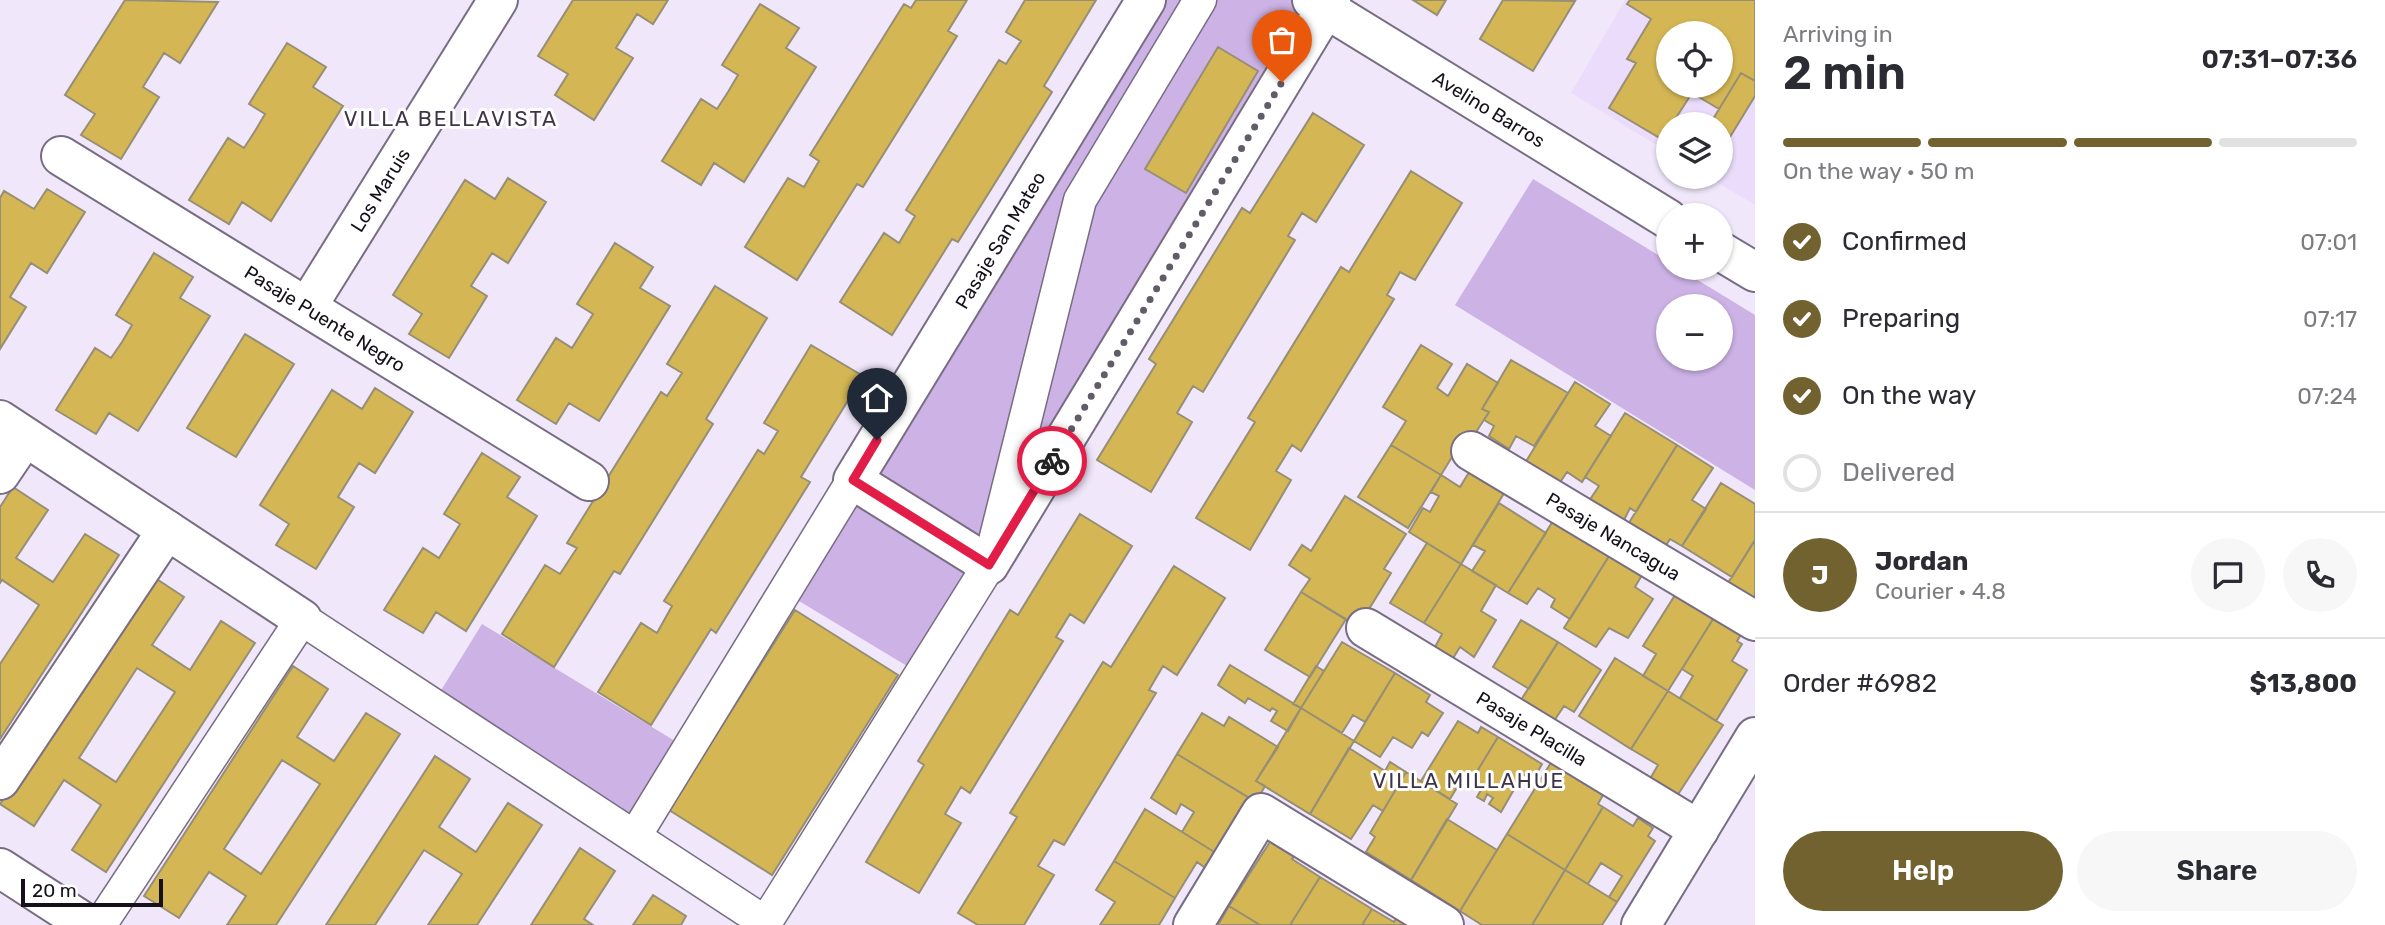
<!DOCTYPE html>
<meta charset="utf-8">
<style>
body{margin:0;font-family:Rubik,sans-serif;background:#f7f7f7;color:#2b2b33;height:100vh;display:flex;flex-direction:column;font-size:26px;white-space:nowrap}
*{box-sizing:border-box;margin:0}
p{font-size:23px;color:#7c7c81}
.icon{flex:none;width:38px;height:38px;fill:none;stroke:currentColor;stroke-width:2;stroke-linecap:round;stroke-linejoin:round}
.map{position:relative;flex:1;overflow:hidden}
.details{display:flex;flex-direction:column;background:#fff;width:630px}
.details>*{flex:none}
.controls{position:absolute;left:1656px;top:21px;display:grid;gap:14px}
.controls a{display:grid;place-items:center;width:77px;height:77px;border-radius:50%;background:#fff;box-shadow:0 2px 5px #0004;font-size:35px}
.scale{position:absolute;left:21px;bottom:18px;width:142px;box-sizing:border-box;padding-left:7px;border:4px solid #151019;border-top:0;font-size:19px;line-height:24px;white-space:nowrap;color:#151019;-webkit-text-stroke:5px #fff;paint-order:stroke}
.pin{position:absolute;display:grid;place-items:center;width:60px;height:60px;color:#fff;margin:-72px -30px;border-radius:50% 50% 50% 0;rotate:-45deg;box-shadow:0 0 7px #0007}
.pin .icon{rotate:45deg}
.courier{position:absolute;display:grid;place-items:center;width:70px;height:70px;margin:-35px;border:5px solid #e11d48;border-radius:50%;background:#fff;color:#222;box-shadow:0 2px 9px #0007}
.head em{font-style:normal;font-weight:600}
.head div{display:flex;flex-direction:column-reverse}
.head{display:flex;align-items:center;justify-content:space-between;height:119px;padding:0 28px}
h1{font-size:46px;font-weight:600;line-height:52px}
.bar{display:grid;grid-template-columns:repeat(4,1fr);gap:10px 7px;align-content:center;height:84px;padding:0 28px}
.bar i{height:9px;border-radius:5px;background:#e1e1e2}
.bar .active{background:#71622f}
.bar p{grid-column:span 4}
.line{display:flex;align-items:center;gap:18px;padding:0 28px;border-top:2px solid #e1e1e2}
.line div{flex:1}
.round{display:grid;place-items:center;flex:none;width:74px;height:74px;border-radius:37px;background:#f7f7f7}
ol{padding:0 28px;list-style:none}
li{display:flex;align-items:center;gap:21px;height:77px}
li p{margin-inline-start:auto}
li .icon{padding:7px;border-radius:50%;background:#71622f;color:#fff;stroke-width:4}
li:last-child{color:#7c7c81}
li i{width:38px;height:38px;border:4px solid #e1e1e2;border-radius:50%}
.action{display:flex;gap:14px;margin-top:auto;padding:14px 28px}
.action a{flex:1;height:80px;border-radius:42px;background:#71622f;color:#fff;font-size:28px;font-weight:600;line-height:80px;text-align:center}
.action a+a{background:#f7f7f7;color:#2b2b33}
main{display:flex;flex:1;min-height:0}
.map>svg:first-child{display:block}
.built{fill:#ecdcfc;fill-rule:evenodd}
.green{fill:#ccb2e5;fill-rule:evenodd}
.building{fill:#d4b754;stroke:#968e75;stroke-width:2;fill-rule:evenodd}
.lines{fill:none;stroke-linecap:round;stroke-linejoin:round}
.pedestrian-casing{stroke:#786d83;stroke-width:35}
.minor-casing{stroke:#786d83;stroke-width:42}
.pedestrian{stroke:#fff;stroke-width:32}
.minor{stroke:#fff;stroke-width:38}
.done{stroke:#625b68;stroke-width:7;stroke-dasharray:0 12.6}
.route{stroke:#e11d48;stroke-width:9}
.labels{text-anchor:middle;stroke-width:6;stroke-linejoin:round;paint-order:stroke}
.street-label{font-size:19px;fill:#151019;stroke:#fff}
.neighbourhood-label{font-size:21px;letter-spacing:2px;fill:#3e3448;stroke:#fff}
</style>
<main>
<div class="map">
<svg width="1755" height="925" viewBox="0 0 1755 925">
<rect width="100%" height="100%" fill="#f1e7fb"/>
<path class="built" d="M1625 0H1755V205L1708 177H1720V124H1668V152L1571 93ZM1668 33H1720V86H1668Z"/>
<path class="green" d="M1146 0H1312L922 675 784 592Z
M1533 179 1668 261V268H1678L1755 315V490L1455 305ZM1668 306H1720V359H1668Z
M482 624 675 741 629 816 440 692Z"/>
<path class="building" d="M125 0 218 2 180 63 164 53 143 87 159 97 121 159 81 135 95 114 65 95Z
M573 0H668L653 24 637 14 616 48 633 58 594 120 555 95 568 74 538 56Z
M916 0H967L948 31 957 36 863 187 857 184 797 280 745 247 788 178 804 187 819 161 810 155 904 4 911 8Z
M1025 0H1096L1044 86 1052 92 958 242 952 239 892 335 840 302 884 233 899 243 915 216 906 210 999 60 1006 64 1021 41 1006 32Z
M1413 0H1446L1437 15Z
M1503 0 1575 1 1533 71 1480 39Z
M1630 0H1755V81L1741 73 1719 109 1692 93 1672 124H1668L1663 140 1609 108 1636 63 1627 59 1651 19 1627 4ZM1668 33H1720V86H1668Z
M760 4 799 28 786 48 816 67 744 182 714 163 701 185 662 161 701 99 717 109 728 92 738 75 722 65Z
M287 43 326 67 313 87 343 106 271 221 242 202 229 224 189 200 228 138 244 148 255 131 265 114 249 104Z
M1218 47 1258 71 1186 193 1145 169Z
M1741 73 1755 81V96L1722 150 1720 124H1710Z
M1313 113 1364 145 1316 222 1302 213 1288 236 1295 240 1203 392 1193 386 1177 413 1192 422 1151 492 1097 460 1156 364 1149 359 1242 208 1250 213Z
M1411 171 1462 203 1415 280 1400 272 1387 295 1394 299 1301 451 1292 445 1276 471 1291 480 1250 550 1196 518 1255 422 1248 418 1341 267 1349 272Z
M508 178 546 202 508 263 492 253 471 286 487 296 449 358 409 334 422 314 393 295 465 180 495 199Z
M47 189 85 212 47 273 31 263 10 297 26 307 0 349V198L4 191 34 209Z
M615 243 653 267 640 288 670 306 599 421 569 403 556 424 517 400 556 338 572 348 593 314 577 304Z
M154 253 193 277 180 298 210 316 138 431 109 413 96 434 56 410 95 348 111 358 122 342 132 325 116 315Z
M715 286 767 318 706 419 713 424 620 574 614 571 554 667 502 634 545 565 560 574 577 548 567 543 661 392 667 396 682 373 667 364Z
M245 334 294 364 236 457 187 428Z
M811 345 863 376 801 477 810 482 716 633 711 629 651 725 598 692 641 623 657 633 672 606 664 601 758 450 764 454 778 431 764 423Z
M1421 345 1452 364 1437 388 1448 396 1467 364 1498 383 1482 409 1489 412 1458 460 1452 457 1441 475 1391 445 1406 421 1383 407Z
M1511 360 1568 393 1534 446 1516 436 1509 449 1489 436 1494 426 1484 420 1489 412 1482 409Z
M1575 382 1610 404 1595 426 1611 436 1582 482 1567 472 1559 484 1525 463Z
M375 388 413 412 375 473 359 463 338 497 354 507 316 569 276 545 289 524 260 505 332 390 362 409Z
M1625 413 1677 445 1636 512 1630 508 1623 522 1589 501 1599 486 1585 477Z
M1391 445 1441 475 1408 528 1358 497Z
M1677 445 1713 468 1692 500 1706 509 1682 546 1670 539 1663 550 1627 526Z
M482 453 520 477 507 497 537 516 466 631 436 612 423 633 384 610 423 548 439 558 460 524 444 514Z
M1471 469 1506 490 1461 564 1409 532 1423 508 1430 512 1439 496 1431 492 1441 475 1460 487Z
M1721 483 1755 504V540L1732 577 1682 546Z
M13 487 48 510 16 558 53 582 85 534 119 555 0 739V664L39 605 2 580 0 583V507Z
M1345 496 1406 534 1384 569 1391 573 1358 627 1301 592 1310 579 1289 565 1302 545 1311 551Z
M1499 503 1546 533 1508 593 1472 571 1485 551 1473 545Z
M1080 514 1132 546 1084 623 1070 614 1056 637 1063 641 970 793 961 787 945 814 961 823 919 893 866 862 924 765 918 761 1010 610 1018 615Z
M1553 521 1609 556 1570 619 1551 607 1555 599 1538 588 1527 604 1508 593Z
M1755 540V604L1726 586Z
M1427 543 1461 564 1424 623 1390 603Z
M1609 556 1642 575 1635 587 1653 599 1628 638 1609 628 1596 647 1564 628Z
M1461 564 1496 585 1481 611 1496 620 1474 657 1460 647 1452 660 1434 649 1442 634 1424 623Z
M1174 566 1225 598 1177 675 1163 666 1149 690 1156 693 1064 845 1054 840 1038 866 1054 875 1024 925H978L958 913 1017 817 1010 813 1103 662 1111 667Z
M149 574 184 597 152 645 190 670 221 621 255 643 106 872 72 850 101 805 64 780 34 826 0 804ZM137 668 175 692 116 782 79 758Z
M1301 592 1346 619 1310 677 1265 650Z
M1677 592 1715 616 1668 691 1643 676 1656 654 1643 646Z
M795 610 898 675 772 875 669 810Z
M1715 616 1742 633 1737 641 1742 644 1732 661 1747 670 1716 721 1680 698 1693 676 1682 669Z
M1521 620 1558 642 1529 689 1493 667Z
M1342 642 1395 673 1365 722 1353 715 1342 733 1301 708Z
M1558 642 1601 670 1574 712 1564 706 1554 721 1521 700Z
M1615 658 1668 691 1631 749 1579 716Z
M1230 665 1301 708 1288 731 1271 721 1277 711 1272 708 1270 711 1248 698 1245 703 1218 685Z
M293 666 328 689 297 737 334 761 366 713 400 734 276 925H227L246 896 209 872 179 918 144 896ZM282 760 320 784 261 874 224 849Z
M1316 666 1324 671 1301 708 1293 704Z
M1395 673 1430 695 1426 702 1443 713 1428 736 1422 732 1412 748 1393 737 1380 757 1354 741Z
M1668 691 1723 725 1677 796 1650 779 1658 765 1631 749Z
M1301 708 1354 741 1310 814 1256 781Z
M1202 713 1224 726 1229 717 1278 747 1256 781 1265 786 1256 802 1177 754Z
M1458 721 1478 733 1481 727 1498 737 1470 783 1462 779 1450 799 1421 781Z
M1498 737 1542 764 1533 780 1523 774 1501 812 1489 804 1493 798 1487 794 1484 801 1477 797 1481 790 1470 783Z
M1349 748 1385 771 1390 762 1406 772 1383 811 1373 805 1351 839 1310 814Z
M1177 754 1256 802 1216 853 1182 832 1194 812 1181 804 1176 814 1151 798Z
M435 756 470 779 439 827 476 852 508 803 542 825 477 925H428L462 874 424 850 375 925H326Z
M1552 761 1604 793 1598 804 1603 807 1565 870 1507 834Z
M1406 772 1457 804 1411 880 1366 852 1375 837 1370 833Z
M1603 807 1633 826 1638 818 1653 828 1648 836 1655 841 1617 902 1609 897 1622 876 1601 863 1588 884 1565 870Z
M1145 809 1216 853 1207 869 1197 862 1175 898 1114 861Z
M1447 819 1497 850 1460 911 1411 880Z
M1507 834 1565 870 1532 925H1482L1460 911Z
M1273 837 1297 853 1292 859 1320 877 1290 925H1260L1229 906Z
M580 848 615 871 584 919 593 925H531Z
M1114 861 1175 898 1159 925H1100L1115 902 1096 890Z
M1565 870 1617 902 1602 925H1532Z
M1320 877 1372 909 1362 925H1290Z
M653 895 686 916 681 925H633Z
M1229 906 1260 925H1218Z
M1372 909 1394 922 1400 912 1419 925H1362Z"/>
<g class="lines">
<defs>
<path id="pedestrian" d="M635 836 853 480
M100 925 302 619 766 923
M764 925 989 565 1080 200 1200 0"/>
<g id="minor">
<path d="M1146 0 853 480 989 565 1331 0"/>
<path id="s1" d="M1312 0 1668 219"/>
<path id="s2" d="M61 156 589 481"/>
<path d="M1720 251 1755 272"/>
<path id="s3" d="M307 307 498 0"/>
<path d="M0 420 302 619"/>
<path id="s4" d="M1471 451 1755 621"/>
<path d="M0 474 25 437"/>
<path id="s5" d="M1366 628 1699 830"/>
<path d="M0 780 167 530"/>
<path d="M0 868 88 925"/>
<path d="M1193 925 1261 813 1444 925"/>
<path d="M1641 925 1755 737"/>
</g>
</defs>
<use href="#pedestrian" class="pedestrian-casing"/>
<use href="#minor" class="minor-casing"/>
<use href="#pedestrian" class="pedestrian"/>
<use href="#minor" class="minor"/>
</g>
<g class="lines">
<path class="done" d="M1052 461 1282 82"/>
<path class="route" d="M877 440 853 480 989 565 1052 461"/>
</g>
<g class="labels">
<g class="street-label">
<text dy="7" stroke="none"><textPath href="#s1" startOffset="208">Avelino Barros</textPath></text>
<text dy="7" stroke="none"><textPath href="#s3" startOffset="138">Los Maruis</textPath></text>
<text transform="translate(1000 240) rotate(-59)" y="7">Pasaje San Mateo</text>
<text dy="7" stroke="none"><textPath href="#s2" startOffset="310">Pasaje Puente Negro</textPath></text>
<text dy="7" stroke="none"><textPath href="#s4" startOffset="166">Pasaje Nancagua</textPath></text>
<text dy="7" stroke="none"><textPath href="#s5" startOffset="194">Pasaje Placilla</textPath></text>
</g>
<g class="neighbourhood-label">
<text x="451" y="126">VILLA BELLAVISTA</text>
<text x="1469" y="788">VILLA MILLAHUE</text>
</g>
</g>
</svg>
<div class="controls">
<a><svg class="icon" aria-label="locate" viewBox="0 0 24 24"><circle cx="12" cy="12" r="6"/><path d="M12 2v4M12 18v4M2 12h4M18 12h4"/></svg></a>
<a><svg class="icon" aria-label="layers" viewBox="0 0 24 24"><path d="M12 4l9 5-9 5-9-5zM3 14l9 5 9-5"/></svg></a>
<a>+</a>
<a>−</a>
</div>
<div class="scale">20 m</div>
<div class="pin" style="left:1282px;top:82px;background:#ea580c"><svg class="icon" aria-label="bag" viewBox="0 0 24 24"><path d="M5 8h14l-1 12H6zM9 8a3 3 0 0 1 6 0"/></svg></div>
<div class="pin" style="left:877px;top:440px;background:#1f2937"><svg class="icon" aria-label="home" viewBox="0 0 24 24"><path d="M3 11l9-7 9 7M6 9v11h12V9"/></svg></div>
<div class="courier" style="left:1052px;top:461px"><svg class="icon" aria-label="bike" viewBox="0 0 24 24"><circle cx="6" cy="16" r="4"/><circle cx="18" cy="16" r="4"/><path d="M6 16l4-8h5l3 8M10 8l3 8H6M13 5h3"/></svg></div>
</div>
<section class="details">
<div class="head"><div><h1>2 min</h1><p>Arriving in</p></div><em>07:31–07:36</em></div>
<div class="bar"><i class="active"></i><i class="active"></i><i class="active"></i><i></i><p>On the way · 50 m</p></div>
<ol>
<li><svg class="icon" aria-label="check" viewBox="0 0 24 24"><path d="M5 12l5 5 9-10"/></svg>Confirmed<p>07:01</p></li>
<li><svg class="icon" aria-label="check" viewBox="0 0 24 24"><path d="M5 12l5 5 9-10"/></svg>Preparing<p>07:17</p></li>
<li><svg class="icon" aria-label="check" viewBox="0 0 24 24"><path d="M5 12l5 5 9-10"/></svg>On the way<p>07:24</p></li>
<li><i></i>Delivered</li>
</ol>
<div class="line" style="height:126px"><b class="round" style="background:#71622f;color:#fff">J</b><div><b>Jordan</b><p>Courier · 4.8</p></div><a class="round"><svg class="icon" aria-label="chat" viewBox="0 0 24 24"><path d="M4 5h16v11H9l-5 4z"/></svg></a><a class="round"><svg class="icon" aria-label="phone" viewBox="0 0 24 24"><path d="M5 4h4l2 5-3 2q2 4 5 5l2-3 5 2v4C11 20 4 13 5 4z"/></svg></a></div>
<div class="line" style="height:91px"><div>Order #6982</div><b>$13,800</b></div>
<div class="action"><a>Help</a><a>Share</a></div>
</section>
</main>
